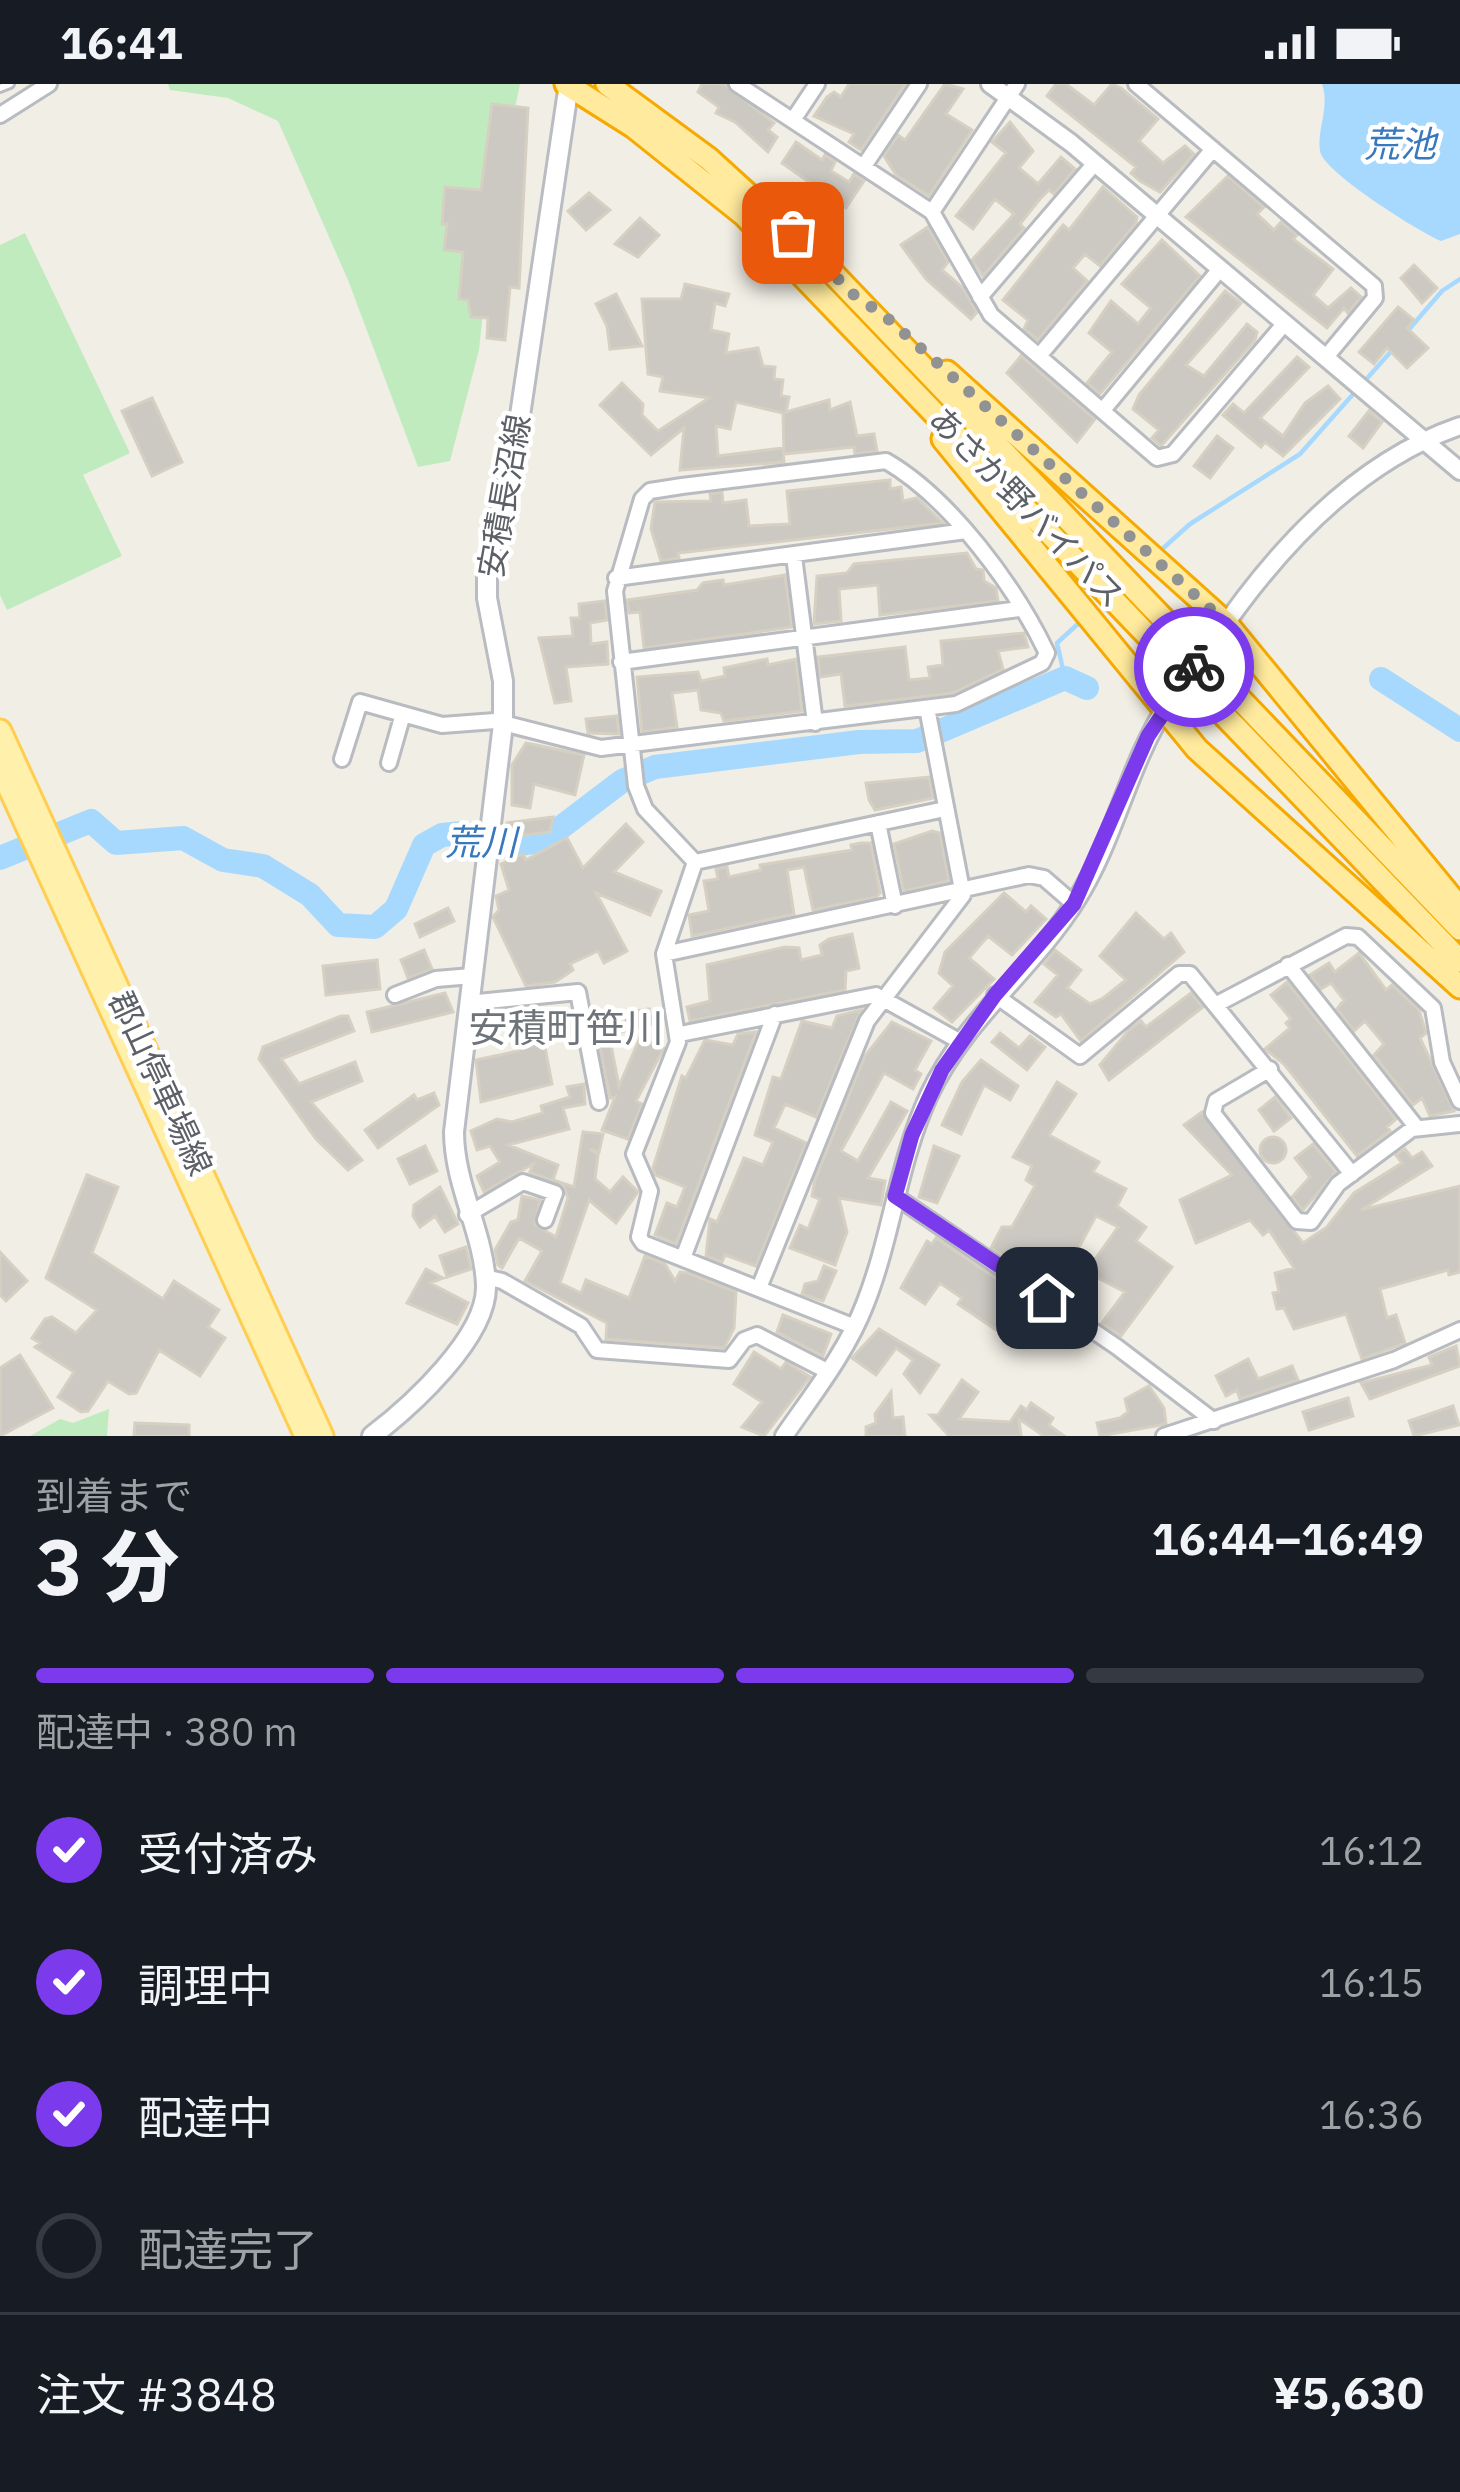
<!DOCTYPE html>
<html lang="ja">
<meta charset="utf-8">
<style>
body{margin:0;font-family:"IBM Plex Sans","Noto Sans JP",sans-serif;background:#20242c;color:#f1f3f6;height:100vh;display:flex;flex-direction:column;font-size:45px;white-space:nowrap}
*{box-sizing:border-box;margin:0}
p{font-size:39px;color:#9ea1a6}
.icon{flex:none;width:66px;height:66px;fill:none;stroke:currentColor;stroke-width:2;stroke-linecap:round;stroke-linejoin:round}
.map{position:relative;height:1352px;overflow:hidden}
.sheet{display:flex;flex-direction:column;background:#171b24;flex:1}
.sheet>*{flex:none}
.pin{position:absolute;display:grid;place-items:center;width:102px;height:102px;color:#fff;margin:-51px;border-radius:24px;box-shadow:0 6px 18px #0006}
.courier{position:absolute;display:grid;place-items:center;width:120px;height:120px;margin:-60px;border:9px solid #7c3aed;border-radius:50%;background:#fff;color:#222;box-shadow:0 3px 15px #0007}
.overview em{font-style:normal;font-weight:800}
.overview div{display:flex;flex-direction:column-reverse}
.overview{display:flex;align-items:center;justify-content:space-between;height:204px;padding:0 36px}
h1{font-size:78px;font-weight:800;line-height:90px}
.bar{display:grid;grid-template-columns:repeat(4,1fr);gap:18px 12px;align-content:center;height:144px;padding:0 36px}
.bar i{height:15px;border-radius:9px;background:#363941}
.bar .current{background:#7c3aed}
.bar p{grid-column:span 4}
.line{display:flex;align-items:center;gap:30px;padding:0 36px;border-top:3px solid #363941}
.line div{flex:1}
ol{padding:0 36px;list-style:none}
li{display:flex;align-items:center;gap:36px;height:132px}
li p{margin-inline-start:auto}
li .icon{padding:12px;border-radius:50%;background:#7c3aed;color:#fff;stroke-width:4}
li:last-child{color:#9ea1a6}
li i{width:66px;height:66px;border:6px solid #363941;border-radius:50%}
.status{display:flex;justify-content:space-between;align-items:center;height:84px;padding:0 60px;background:#171b24;direction:ltr}
.status svg{height:33px;fill:currentColor}
.map>svg:first-child{display:block}
.green{fill:#c0ebbf}
.water{fill:#a7d9ff}
.lines{fill:none;stroke-linecap:round;stroke-linejoin:round}
.stream{stroke:#a7d9ff;stroke-width:4.5}
.river{stroke:#a7d9ff;stroke-width:24}
.building{fill:#ccc8c2;stroke:#d6d0c3;stroke-width:3}
.service-casing{stroke:#b8bbc0;stroke-width:12}
.minor-casing{stroke:#b8bbc0;stroke-width:20}
.tertiary-casing{stroke:#b8bbc0;stroke-width:22}
.secondary-casing{stroke:#b9bcc2;stroke-width:24}
.primary-casing{stroke:#ffce50;stroke-width:27}
.trunk-casing{stroke:#f6a900;stroke-width:27}
.service{stroke:#fff;stroke-width:6}
.minor{stroke:#fff;stroke-width:14}
.tertiary{stroke:#fff;stroke-width:16}
.secondary{stroke:#fff;stroke-width:18}
.primary{stroke:#fff1ac;stroke-width:21}
.trunk{stroke:#ffea9d;stroke-width:21}
.tertiary-bridge-casing{stroke:#b8bbc0;stroke-width:22;stroke-linecap:butt}
.tertiary-bridge{stroke:#fff;stroke-width:16}
.done{stroke:#919293;stroke-width:12;stroke-dasharray:0 21.6}
.route{stroke:#7c3aed;stroke-width:15}
.labels{text-anchor:middle;stroke-width:9;stroke-linejoin:round;paint-order:stroke}
.street-label{font-size:33px;fill:#5d6167;stroke:#fff}
.water-label{font-size:36px;font-style:italic;fill:#3878bd;stroke:#fff}
.quarter-label{font-size:39px;fill:#6e7479;stroke:#fff}
</style>
<div class="status"><b>16:41</b><svg viewBox="0 0 49 12"><path d="M0 12V9h3v3zM5 12V6h3v6zM10 12V3h3v9zM15 12V0h3v12zM26 1h20v11H26zM47 4h2v5h-2z"/></svg></div>
<div class="map">
<svg width="1460" height="1352" viewBox="0 0 1460 1352">
<rect width="100%" height="100%" fill="#f1eee5"/>
<path class="green" d="M168 0H520L494 125 479 266 450 377 418 383 348 196 278 37 228 14 170 6Z
M25 149 130 369 83 391 122 472 7 526 0 511V161Z
M109 1325 107 1352H30L60 1335 73 1339Z"/>
<path class="water" d="M1322 0H1460V150L1441 157C1419 148 1322 87 1320 67 1317 44 1330 24 1322 0Z"/>
<g class="lines">
<path class="stream" d="M1405 250 1442 207 1460 195
M1160 467 1190 440 1300 370 1394 264
M1065 594 1057 559 1080 538"/>
<path class="river" d="M1381 595 1460 646
M0 774 91 737 116 759 183 754 223 776 263 782 310 811 338 841 375 843 396 825 424 761 442 751 463 749 503 762 543 757 622 697 655 683 859 658 917 657 1065 594 1087 604"/>
</g>
<path class="building" d="M702 0H724L774 39 768 46 777 53 768 68 735 38 716 29 719 23 698 8Z
M849 0H905L861 66 849 58 854 50 814 32 827 13 834 8 841 13Z
M945 0 963 5 946 30 972 46 929 112 896 91 884 72 898 51 905 56Z
M1056 0H1066L1094 21 1112 0 1121 4 1158 35 1139 57 1163 79 1185 62 1194 70 1160 108 1140 97 1131 89 1136 83 1047 12Z
M492 20 528 24 519 204 510 203 505 256 487 254 488 234 471 233 468 216 459 215 463 168 444 166 447 140H442L445 103 481 106Z
M1010 38 1033 67 1019 84 1038 100 1061 73 1075 85 1054 110 1049 106 1040 115 1020 140 1024 144 983 192 972 176 1014 130 995 115 973 145 956 132 1006 69 992 58Z
M796 58 822 76 825 71 835 78 831 87 849 98 854 90 864 97 846 124 782 79Z
M1228 92 1264 123 1257 130 1274 146 1281 138 1297 151 1293 155 1333 185 1313 211 1328 224 1351 204 1361 213 1348 229 1344 224 1327 244 1186 133Z
M1103 103 1137 133 1136 139 1100 182 1085 170 1073 184 1087 197 1038 256 1024 245 1028 236 1003 216 1063 141 1069 146Z
M589 109 610 126 586 146 568 127Z
M640 134 659 151 638 173 615 160Z
M928 143 948 178 942 186 963 204 977 228 971 235 926 195 901 161Z
M1162 156 1200 192 1100 310 1087 299 1112 268 1089 249 1111 217 1138 240 1151 224 1122 200Z
M1414 181 1437 204 1422 219 1401 194Z
M685 200 729 210 725 222 715 219 711 246 729 250 726 269 758 264 763 282 775 283 774 295 783 296 781 312 789 313 786 328 829 316 830 326 850 318 857 352 874 350 877 367 855 370 854 363 784 370 783 329 736 318 730 345 716 342 718 372 783 364 784 378 680 386 684 344 651 371 600 321 622 299 643 320 642 331 658 347 709 314 660 307 663 293 648 290 642 215H681Z
M1225 207 1241 219 1186 281 1204 292 1247 240 1257 248 1255 256 1161 362 1152 354 1159 346 1133 325 1139 311Z
M616 210 642 262 610 265 607 242 596 220Z
M1398 223 1414 236 1407 244 1428 264 1407 284 1387 264 1374 280 1359 268Z
M1021 272 1095 335 1077 358 1007 289Z
M1297 273 1309 283 1260 334 1283 352 1305 319 1328 302 1340 315 1283 372 1265 358 1261 363 1223 331 1233 320 1244 329Z
M152 314 182 378 152 392 122 327Z
M1369 327 1382 338 1363 364 1349 352Z
M1217 352 1233 364 1210 394 1194 382Z
M890 396V405L901 403 903 417 917 414 943 439 678 469 679 474 661 477 651 445 655 418 711 417 710 410 722 408 723 419 746 416 749 442 790 440 787 407Z
M967 469 976 485 983 486 984 497 996 504 998 517 880 531 878 501 839 505 841 537 814 540 817 492 847 489 854 480Z
M785 491 792 543 644 564 640 528 629 529 627 516 697 506 703 499 723 496 724 501Z
M605 517 607 536 590 539 591 560 607 558 608 580 566 583 571 617 555 619 539 554 573 552 571 534H580L579 520Z
M1024 549 1028 563 998 567 1003 585 953 609 845 622 841 590 820 593 818 573 905 563 909 596 930 594 928 583 943 581 941 557Z
M767 575 768 581 796 575 802 627 724 637 721 629 701 626 698 606 672 609 677 643 642 648 637 593 698 588 701 597 725 592 724 584Z
M617 632 619 650 588 649 586 635Z
M526 659 584 671 575 711 534 700 530 724 512 721V681Z
M929 693 933 714 875 726 869 716 866 699Z
M553 733 550 748 509 753 507 739Z
M626 740 643 758 614 788 661 807 650 831 596 809 627 867 604 879 598 867 570 880 573 886 555 898 526 902 493 833 499 826 496 812 509 806 501 780 523 770 526 776 567 754 583 784Z
M932 747 940 749 949 797 904 807 894 760Z
M861 759H871L880 809 876 813 813 826 804 783 787 786 794 830 692 852 689 831 709 827 704 797 718 795 716 785 727 783 729 793 761 786 760 781 852 766 851 761Z
M1004 809 1026 828 1031 822 1046 835 1012 871 988 852 969 874 994 895 952 938 934 924 953 902 939 889 945 868Z
M448 824 454 837 420 853 415 840Z
M1136 829 1164 855 1171 849 1184 868 1081 957 1061 930 1056 933 1035 918 1058 891 1044 880 1055 866 1081 886 1067 904 1090 920 1102 915 1126 896 1100 872Z
M852 850 859 884 846 887 845 906 690 937 687 923 710 917 707 881 785 863 799 864 801 876 822 871 820 861 829 855Z
M424 866 432 885 408 894 401 876Z
M1359 869 1386 906 1392 901 1419 926 1426 949 1420 954 1454 1027 1430 1032 1422 1014 1413 1021 1374 971 1384 960 1365 937 1354 947 1337 925 1344 916 1331 899 1321 905 1310 891 1329 879 1335 888Z
M377 876 380 905 326 911 323 882Z
M1287 898 1396 1035 1387 1043 1390 1047 1357 1072 1284 980 1265 965 1290 944 1286 939 1291 935 1271 911Z
M445 909 453 928 372 948 367 928Z
M1191 909 1203 923 1109 996 1100 981 1129 946 1141 937 1146 943Z
M613 924 614 930 649 925 652 940 609 951 619 1002 640 954 664 964 636 1017 642 1020 628 1055 602 1046 615 1013 610 1014 593 928Z
M518 925 522 942 479 951 481 933Z
M861 926 816 1033 785 1020 774 1044 806 1059 756 1182 725 1171 722 1178 706 1172 710 1135 717 1138 744 1074 763 1081 773 1058 755 1051 773 993 781 995 802 937 832 944 837 932Z
M341 932H348L354 947 281 975 299 1000 355 978 362 997 311 1018 362 1076 348 1086 316 1055 259 975 263 963Z
M892 938 931 957 915 986 921 990 913 1005 884 989 841 1067 858 1077 891 1018 907 1027 868 1094 885 1097 881 1121 839 1114 847 1148 835 1181 790 1164 800 1141 808 1145 820 1115 812 1112 815 1096 865 972Z
M756 948 676 1160 655 1151 667 1119 677 1123 685 1103 655 1091 653 1084 682 992 686 994 705 956 733 961 738 950Z
M1000 949 1019 964 1030 952 1045 963 1027 986 992 958Z
M543 953 552 1000 481 1018 476 976 518 967 516 956Z
M981 976 1018 1002 1010 1016 984 1001 961 1050 942 1041 962 998Z
M1057 998 1076 1010 1049 1051 1099 1078 1093 1088 1126 1105 1117 1122 1146 1143 1136 1157 1172 1183 1121 1252 1102 1239 1125 1208 1086 1188 1118 1143 1096 1132 1055 1207 991 1164 1002 1143H1012L1035 1102 1026 1096 1032 1082 1013 1073Z
M584 1000 585 1020 563 1024 569 1045 508 1061 558 1081 553 1096 574 1103 583 1048 603 1050 599 1068 590 1065 598 1071 595 1095 610 1108 623 1093 638 1108 616 1139 589 1116 560 1199 581 1209 586 1196 629 1214 645 1172 665 1180 675 1197 680 1188 688 1189 736 1208 734 1244 724 1264 606 1255 607 1239 525 1197 542 1167 519 1154 502 1184 498 1181 495 1166 511 1138 518 1136 522 1112 540 1116 535 1141 556 1153 568 1114 563 1101 530 1088 533 1080 484 1108 477 1092 500 1078 490 1062 477 1066 471 1047 497 1035 512 1038 543 1029 541 1022 570 1013 567 1003Z
M434 1009 439 1021 378 1064 365 1046 414 1011 417 1016Z
M1275 1013 1291 1034 1274 1047 1259 1026Z
M1202 1028 1303 1159 1327 1143 1354 1109 1402 1079 1396 1071 1405 1065 1412 1074 1422 1068 1432 1082 1361 1126 1460 1102V1188L1449 1191 1448 1186 1380 1205 1387 1234 1396 1231 1405 1259 1362 1275 1346 1230 1294 1245 1284 1224 1277 1225 1273 1209 1279 1208 1275 1189 1294 1184 1269 1146 1263 1151 1250 1136 1196 1159 1180 1116 1232 1091 1184 1041Z
M1260 1066a13 13 0 1 1 26 0a13 13 0 1 1-26 0Z
M1313 1060 1336 1088 1303 1126 1292 1113 1310 1093 1295 1074Z
M425 1062 437 1087 410 1100 398 1075Z
M934 1062 959 1072 937 1119 919 1113Z
M87 1091 118 1103 92 1169 163 1215 174 1197 219 1226 208 1243 225 1254 200 1292 159 1266 136 1309 129 1310 108 1297 88 1327 81 1328 58 1313 74 1288 35 1263 40 1259 32 1254 45 1235 52 1233 76 1249 97 1226 46 1194Z
M440 1103 458 1140 445 1148 435 1132 420 1143 413 1132 414 1121Z
M936 1154 1045 1227 1029 1250 1005 1233 996 1246 958 1220 962 1214 940 1199 925 1220 901 1204 927 1157 932 1160Z
M466 1163 471 1185 447 1193 440 1172Z
M0 1168 27 1197 6 1217 0 1211Z
M824 1182 836 1187 823 1217 802 1210 805 1200 818 1197Z
M426 1185 443 1194 430 1199 468 1219 457 1240 407 1219Z
M783 1231 831 1250 823 1272 777 1248Z
M879 1245 939 1281 920 1309 904 1290 913 1276 896 1264 876 1291 852 1274Z
M1456 1262 1460 1282 1370 1315 1361 1299 1432 1281 1429 1273Z
M754 1268 781 1285 786 1278 810 1293 764 1352 742 1343 762 1318 734 1300Z
M20 1271 53 1324 0 1352V1284Z
M1248 1275 1258 1295 1292 1282 1298 1296 1240 1315 1237 1306 1226 1312 1216 1292Z
M962 1296 978 1308 959 1335 1010 1338 1021 1322 1027 1326 1031 1319 1053 1334 1049 1341 1064 1352H1044L1019 1335 1021 1352H949L930 1331H938Z
M1149 1302 1164 1324 1166 1340 1100 1352 1097 1339 1120 1334 1128 1328 1125 1315Z
M891 1308 893 1334 903 1333 905 1352H866V1343L876 1339 875 1330Z
M1348 1314 1353 1332 1309 1346 1303 1328Z
M1453 1322 1459 1341 1414 1352 1409 1337Z
M135 1339 189 1341V1352H134Z"/>
<g class="lines">
<defs>
<path id="service" d="M0 4 10 0"/>
<path id="minor" d="M737 0 932 128 991 231 1157 374 1173 370 1285 239
M1136 0 1374 202 1375 214 1326 273
M0 31 49 0
M793 36 817 0
M864 82 919 0
M932 128 1017 0
M980 213 1095 79
M1039 272 1213 65
M1103 326 1220 185
M794 472 815 639
M616 494 966 447
M621 578 1019 525
M342 675 360 618 442 641 495 637 601 664 956 620 1042 579 1047 569C1015 502 950 414 886 377L682 402 650 407 642 415 615 507 636 702 645 725 695 778 664 870 678 958 634 1070 650 1107 639 1153 643 1159 855 1243
M389 679 403 630
M878 739 895 822
M695 778 945 725
M664 870 1029 791 1044 794 1074 820
M1288 881 1417 1044
M395 911 436 895 472 892
M995 911 1080 972 1179 890H1190L1352 1090
M468 919 578 908 599 1018
M1219 919 1346 852 1358 853 1433 924 1442 978 1460 1017
M680 950 876 911 959 957
M1270 985 1216 1017 1213 1029 1297 1137 1311 1138 1338 1100 1412 1045 1460 1040
M895 1112 1117 1263 1214 1337
M467 1131 523 1098 555 1109 545 1136
M683 1174 775 930
M485 1193 502 1197 581 1242 597 1266 729 1276 744 1256 757 1251 827 1287
M759 1204 867 937 963 811 927 624
M1164 1352 1394 1276 1460 1246"/>
<path id="tertiary" d="M990 0 1071 59 1460 387
M1211 561C1272 470 1353 379 1460 342
M784 1352C813 1310 847 1267 865 1220 892 1152 898 1078 929 1011 965 934 1033 886 1077 815 1116 753 1128 680 1169 618"/>
<path id="secondary" d="M372 1352C410 1323 488 1253 486 1201 484 1149 454 1101 454 1048L503 640V597L487 514V480L514 372 569 0"/>
<path id="primary" d="M0 647 322 1352
M0 683 306 1352"/>
<path id="trunk" d="M566 0 634 43 744 131 1460 877
M607 0 709 75 821 177 1460 845
M947 288 1226 539 1460 824
M943 355 1197 665 1460 903"/>
</defs>
<use href="#service" class="service-casing"/>
<use href="#minor" class="minor-casing"/>
<use href="#tertiary" class="tertiary-casing"/>
<use href="#secondary" class="secondary-casing"/>
<use href="#primary" class="primary-casing"/>
<use href="#trunk" class="trunk-casing"/>
<use href="#service" class="service"/>
<use href="#minor" class="minor"/>
<use href="#tertiary" class="tertiary"/>
<use href="#secondary" class="secondary"/>
<use href="#primary" class="primary"/>
<use href="#trunk" class="trunk"/>
<defs>
<path id="tertiary-bridge" d="M1177 606 1211 561"/>
</defs>
<use href="#tertiary-bridge" class="tertiary-bridge-casing"/>
<use href="#tertiary-bridge" class="tertiary-bridge"/>
</g>
<g class="lines">
<path class="done" d="M793 149 854 211 885 232 1226 539 1194 583"/>
<path class="route" d="M1047 1214 895 1112 912 1051 942 986 995 911 1074 820 1148 652 1194 583"/>
</g>
<g class="labels">
<g class="street-label">
<text transform="translate(504 412) rotate(-80)" y="12">安積長沼線</text>
<text transform="translate(1027 423) rotate(46)" y="12">あさか野バイパス</text>
<text transform="translate(161 999) rotate(65)" y="12">郡山停車場線</text>
</g>
<g class="water-label">
<text x="1400" y="73">荒池</text>
<text x="481" y="771">荒川</text>
</g>
<g class="quarter-label">
<text x="566" y="958">安積町笹川</text>
</g>
</g>
</svg>
<div class="pin" style="left:793px;top:149px;background:#ea580c"><svg class="icon" aria-label="bag" viewBox="0 0 24 24"><path d="M5 8h14l-1 12H6zM9 8a3 3 0 0 1 6 0"/></svg></div>
<div class="pin" style="left:1047px;top:1214px;background:#1f2937"><svg class="icon" aria-label="home" viewBox="0 0 24 24"><path d="M3 11l9-7 9 7M6 9v11h12V9"/></svg></div>
<div class="courier" style="left:1194px;top:583px"><svg class="icon" aria-label="bike" viewBox="0 0 24 24"><circle cx="6" cy="16" r="4"/><circle cx="18" cy="16" r="4"/><path d="M6 16l4-8h5l3 8M10 8l3 8H6M13 5h3"/></svg></div>
</div>
<section class="sheet">
<div class="overview"><div><h1>3 分</h1><p>到着まで</p></div><em>16:44–16:49</em></div>
<div class="bar"><i class="current"></i><i class="current"></i><i class="current"></i><i></i><p>配達中 · 380 m</p></div>
<ol>
<li><svg class="icon" aria-label="check" viewBox="0 0 24 24"><path d="M5 12l5 5 9-10"/></svg>受付済み<p>16:12</p></li>
<li><svg class="icon" aria-label="check" viewBox="0 0 24 24"><path d="M5 12l5 5 9-10"/></svg>調理中<p>16:15</p></li>
<li><svg class="icon" aria-label="check" viewBox="0 0 24 24"><path d="M5 12l5 5 9-10"/></svg>配達中<p>16:36</p></li>
<li><i></i>配達完了</li>
</ol>
<div class="line" style="height:156px"><div>注文 #3848</div><b>¥5,630</b></div>
</section>
